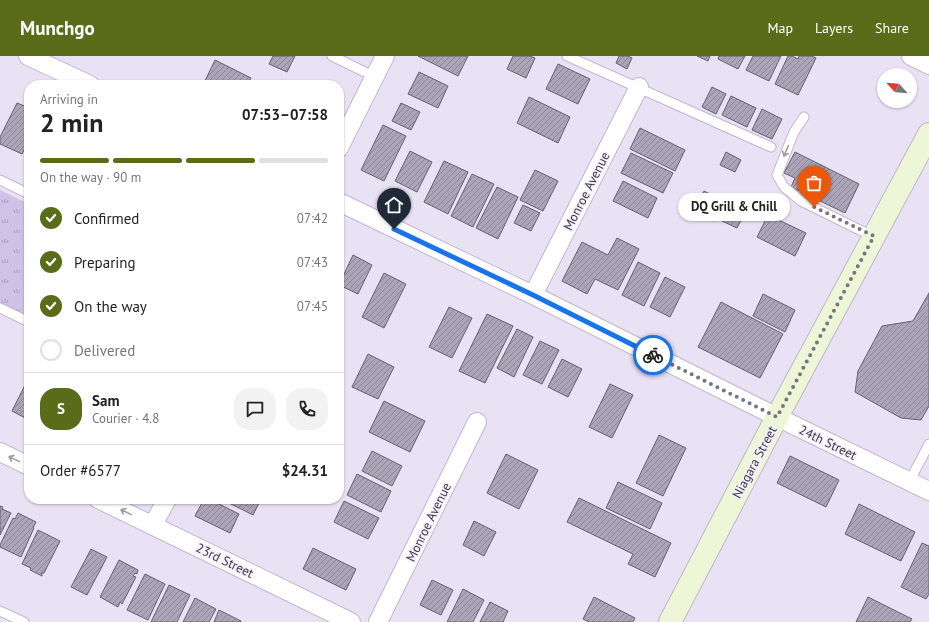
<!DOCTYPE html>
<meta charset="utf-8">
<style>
body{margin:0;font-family:"PT Sans",sans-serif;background:#f2f2f2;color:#222;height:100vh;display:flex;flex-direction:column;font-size:15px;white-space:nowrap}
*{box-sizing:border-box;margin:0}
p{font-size:13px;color:#767676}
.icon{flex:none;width:22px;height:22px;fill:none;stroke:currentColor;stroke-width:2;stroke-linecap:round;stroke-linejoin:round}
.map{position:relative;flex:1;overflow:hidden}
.drawer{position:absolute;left:24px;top:24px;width:320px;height:424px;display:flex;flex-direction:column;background:#fff;border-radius:16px;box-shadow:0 1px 3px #0004}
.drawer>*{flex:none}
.needle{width:26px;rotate:296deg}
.tools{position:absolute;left:877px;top:12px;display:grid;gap:8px}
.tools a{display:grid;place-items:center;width:40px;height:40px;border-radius:50%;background:#fff;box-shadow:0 1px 3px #0004;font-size:20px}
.pin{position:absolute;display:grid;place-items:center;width:34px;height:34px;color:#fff;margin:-41px -17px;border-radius:50% 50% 50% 0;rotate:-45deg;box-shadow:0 0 4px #0007}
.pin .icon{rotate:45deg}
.courier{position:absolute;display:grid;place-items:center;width:40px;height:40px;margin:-20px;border:3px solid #1a73e8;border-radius:50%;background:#fff;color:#222;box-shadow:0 1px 5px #0007}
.bubble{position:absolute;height:28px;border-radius:14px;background:#fff;box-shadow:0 1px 3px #0004;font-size:13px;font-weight:600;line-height:28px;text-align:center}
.head em{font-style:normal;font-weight:600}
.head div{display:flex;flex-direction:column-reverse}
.head{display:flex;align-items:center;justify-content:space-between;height:68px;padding:0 16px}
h1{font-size:26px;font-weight:600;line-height:30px}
.bar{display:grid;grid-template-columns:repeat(4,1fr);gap:6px 4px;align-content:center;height:48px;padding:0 16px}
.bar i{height:5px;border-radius:3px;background:#e0e0e0}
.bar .current{background:#5a6c19}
.bar p{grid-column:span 4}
.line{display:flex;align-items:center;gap:10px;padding:0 16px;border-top:1px solid #e0e0e0}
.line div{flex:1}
.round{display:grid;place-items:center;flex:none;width:42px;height:42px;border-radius:16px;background:#f2f2f2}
ol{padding:0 16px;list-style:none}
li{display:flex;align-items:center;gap:12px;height:44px}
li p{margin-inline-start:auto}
li .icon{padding:4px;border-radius:50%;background:#5a6c19;color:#fff;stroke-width:4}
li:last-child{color:#767676}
li i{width:22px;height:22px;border:2px solid #e0e0e0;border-radius:50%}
header{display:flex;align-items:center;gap:24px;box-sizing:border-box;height:56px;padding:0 20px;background:#5a6c19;color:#fff}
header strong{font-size:19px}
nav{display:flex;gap:22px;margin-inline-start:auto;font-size:14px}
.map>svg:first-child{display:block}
.grass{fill:url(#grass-tufts)}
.building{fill:url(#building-hatch);stroke:#666070}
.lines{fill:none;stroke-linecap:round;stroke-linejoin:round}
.lane-casing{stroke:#bfb8ca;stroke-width:11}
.street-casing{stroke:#bfb8ca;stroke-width:20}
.secondary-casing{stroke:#bfb8ca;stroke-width:24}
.lane{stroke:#fff;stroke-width:9}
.street{stroke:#fff;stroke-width:18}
.secondary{stroke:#edf6d6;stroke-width:22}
.oneway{stroke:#9e9ca0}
.done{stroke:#797480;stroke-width:4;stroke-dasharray:0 7.2}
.route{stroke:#1a73e8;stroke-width:5}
.labels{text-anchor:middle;stroke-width:3.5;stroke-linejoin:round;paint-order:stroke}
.street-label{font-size:13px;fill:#3c3941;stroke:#f5f1fc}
</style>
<header>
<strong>Munchgo</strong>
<nav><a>Map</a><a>Layers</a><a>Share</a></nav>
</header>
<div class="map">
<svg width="929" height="566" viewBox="0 0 929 566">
<defs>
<pattern id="grass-tufts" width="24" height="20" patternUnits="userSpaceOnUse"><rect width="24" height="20" fill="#d0c1e7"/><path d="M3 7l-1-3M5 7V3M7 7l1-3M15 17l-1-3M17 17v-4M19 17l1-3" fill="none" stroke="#aa9ebd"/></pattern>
<pattern id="building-hatch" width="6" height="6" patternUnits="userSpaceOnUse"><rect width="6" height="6" fill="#aca5b7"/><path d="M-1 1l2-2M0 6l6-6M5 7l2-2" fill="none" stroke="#8d8796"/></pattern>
</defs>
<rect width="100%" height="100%" fill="#e9e2f5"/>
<path class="grass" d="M0 134 29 148V262L0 248Z"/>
<path class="building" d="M273 0H295L287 16 269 8Z
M418 0H468L458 20Z
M513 0H530L535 2 526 22 507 13Z
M619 0H628L632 2 627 13 616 7Z
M697 0H710L708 5Z
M719 0H745L738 13 718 3Z
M753 0H781L769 25 746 14Z
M788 0H792L798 3 799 0H812L816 2 798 39 775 28Z
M215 4 251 22 247 29H203Z
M558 8 590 23 578 48 546 33Z
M419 16 448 30 438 52 408 38Z
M712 31 726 38 716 58 702 51Z
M731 40 756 52 747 71 722 59Z
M529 41 570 61 558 87 517 67Z
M17 47 27 51 29 47V84L22 98 0 88V81Z
M401 47 420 56 411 74 392 65Z
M762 53 782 63 772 83 752 74Z
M383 69 406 80 384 125 361 114Z
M640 72 685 94 675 115 630 93Z
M410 95 432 106 417 136 395 125Z
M726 96 741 104 735 116 720 109Z
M795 96 859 128 845 157 791 131 795 122 784 117Z
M631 97 673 117 663 137 621 117Z
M444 105 468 116 448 158 424 146Z
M535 114 558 125 543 155 520 144Z
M472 118 494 128 473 171 451 160Z
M623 125 657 142 648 162 613 145Z
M497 131 518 141 498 183 476 172Z
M704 135 724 145 714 165 694 156Z
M731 142 748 151 737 172 720 164Z
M523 149 540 157 531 175 514 167Z
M768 159 806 177 795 200 757 181Z
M617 182 639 193 618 234 595 223 587 238 562 225 582 186 608 199Z
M339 192 343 194 339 202Z
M353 199 372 209 358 238 339 229Z
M638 206 660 217 644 250 622 239Z
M384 217 406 228 384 272 362 261Z
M665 221 685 231 670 261 650 251Z
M929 237V350L921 364 901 362 855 336 858 315 882 270 913 265Z
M763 238 795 254 785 276 753 260Z
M721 246 783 278 760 322 698 291Z
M449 251 472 262 452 302 429 291Z
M487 258 513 270 485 327 459 315Z
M517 273 533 281 514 321 497 312Z
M540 285 559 294 542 328 523 319Z
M368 298 394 311 378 343 352 331Z
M562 303 582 313 568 341 548 331Z
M610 328 633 339 612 382 589 371Z
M25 329 29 331V364L12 355Z
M384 345 425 365 410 396 369 376Z
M659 379 686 392 663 440 636 427Z
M372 395 402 410 392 430 362 415Z
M506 398 538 414 519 453 487 437Z
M790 400 839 424 826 451 777 427Z
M357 418 391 435 381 456 347 439Z
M618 426 662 447 650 473 606 452Z
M579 442 671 487 655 521 628 508 633 498 567 466Z
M204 443H209L239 458 230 477 195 460Z
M221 443H261L253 459Z
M344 445 379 462 368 483 334 466Z
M859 448 915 476 901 505 845 478Z
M0 450 3 451 2 453 11 457 0 479Z
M18 457 36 466 33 472H34L21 501 0 491V489L13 462 15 463Z
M474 465 496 476 484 500 463 489Z
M38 474 60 485 44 517H42V520L30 514 31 512 22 508Z
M922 487 929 490V538L926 543 901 531Z
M313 492 356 513 346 534 303 513Z
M91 493 107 501 87 539 71 531Z
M119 504 138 514 137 518 135 517 133 520 136 521 122 548 120 546 118 551 100 541Z
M145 518 165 528 148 564 127 554Z
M432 524 453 534 441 559 420 549Z
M169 529 190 539 177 566H151Z
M463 533 484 544 473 566H447Z
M594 541 635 562 633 566H589L583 563Z
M868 541 912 563 910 566H856Z
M195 542 216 553 209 566H183Z
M490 546 508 555 503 566H480Z
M219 554 241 565V566H214Z"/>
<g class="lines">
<defs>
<path id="lane" d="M332 0 375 21
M567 0 771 91
M804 61 794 76 777 119 784 131 801 145 874 181
M0 124 29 138
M0 252 29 266
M909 426 929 388
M0 555 24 566"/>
<path id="street" d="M28 0 90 29
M911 0 929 9
M339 92 385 0
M339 146 533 239 777 361 929 435
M533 239 639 31
M0 396 29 410
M98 443 351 566
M153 469 167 443
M378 566 477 366"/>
<path id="secondary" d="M670 566 777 361 929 78"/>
</defs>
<use href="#lane" class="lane-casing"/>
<use href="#street" class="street-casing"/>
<use href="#secondary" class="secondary-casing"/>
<use href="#lane" class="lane"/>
<use href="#street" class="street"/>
<use href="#secondary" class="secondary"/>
</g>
<defs><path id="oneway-shaft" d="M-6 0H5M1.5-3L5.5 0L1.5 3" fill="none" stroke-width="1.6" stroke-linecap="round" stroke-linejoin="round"/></defs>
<g class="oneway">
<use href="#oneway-shaft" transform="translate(786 95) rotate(113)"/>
<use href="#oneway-shaft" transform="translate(14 403) rotate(-154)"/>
<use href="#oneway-shaft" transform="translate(126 456) rotate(-154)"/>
</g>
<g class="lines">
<path class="done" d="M653 299 777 361 874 180 814 151"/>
<path class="route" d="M394 173 533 239 653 299"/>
</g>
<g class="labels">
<g class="street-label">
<text transform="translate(586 135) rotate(-63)" y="5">Monroe Avenue</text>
<text transform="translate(828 386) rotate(26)" y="5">24th Street</text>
<text transform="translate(754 406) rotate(-62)" y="5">Niagara Street</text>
<text transform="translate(428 466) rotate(-64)" y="5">Monroe Avenue</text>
<text transform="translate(225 504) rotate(26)" y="5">23rd Street</text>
</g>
</g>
</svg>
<div class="tools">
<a><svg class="needle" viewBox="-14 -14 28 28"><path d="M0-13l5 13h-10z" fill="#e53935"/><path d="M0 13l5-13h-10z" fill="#767676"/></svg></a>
</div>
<div class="pin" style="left:814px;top:151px;background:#ea580c"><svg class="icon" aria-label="bag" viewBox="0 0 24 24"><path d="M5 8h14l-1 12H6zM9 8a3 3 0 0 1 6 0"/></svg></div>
<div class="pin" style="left:394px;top:173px;background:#1f2937"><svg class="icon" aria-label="home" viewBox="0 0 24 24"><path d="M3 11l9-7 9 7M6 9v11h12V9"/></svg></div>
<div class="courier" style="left:653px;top:299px"><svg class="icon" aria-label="bike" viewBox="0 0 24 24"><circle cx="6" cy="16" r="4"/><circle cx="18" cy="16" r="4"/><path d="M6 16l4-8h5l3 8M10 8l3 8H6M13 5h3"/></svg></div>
<div class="bubble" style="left:678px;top:137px;width:112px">DQ Grill &amp; Chill</div>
<section class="drawer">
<div class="head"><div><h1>2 min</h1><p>Arriving in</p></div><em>07:53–07:58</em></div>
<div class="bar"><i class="current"></i><i class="current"></i><i class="current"></i><i></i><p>On the way · 90 m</p></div>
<ol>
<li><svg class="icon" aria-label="check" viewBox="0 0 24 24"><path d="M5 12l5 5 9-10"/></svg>Confirmed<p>07:42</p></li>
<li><svg class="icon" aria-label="check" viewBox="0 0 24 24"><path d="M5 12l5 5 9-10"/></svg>Preparing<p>07:43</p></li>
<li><svg class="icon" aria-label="check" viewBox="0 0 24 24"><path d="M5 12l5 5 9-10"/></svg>On the way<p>07:45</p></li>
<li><i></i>Delivered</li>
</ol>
<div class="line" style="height:72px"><b class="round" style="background:#5a6c19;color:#fff">S</b><div><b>Sam</b><p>Courier · 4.8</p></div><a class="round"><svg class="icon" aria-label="chat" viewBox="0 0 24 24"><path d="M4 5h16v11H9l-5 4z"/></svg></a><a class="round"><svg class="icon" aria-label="phone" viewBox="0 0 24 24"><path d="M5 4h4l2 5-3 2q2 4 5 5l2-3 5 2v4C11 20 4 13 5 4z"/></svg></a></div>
<div class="line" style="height:52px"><div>Order #6577</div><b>$24.31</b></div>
</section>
</div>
